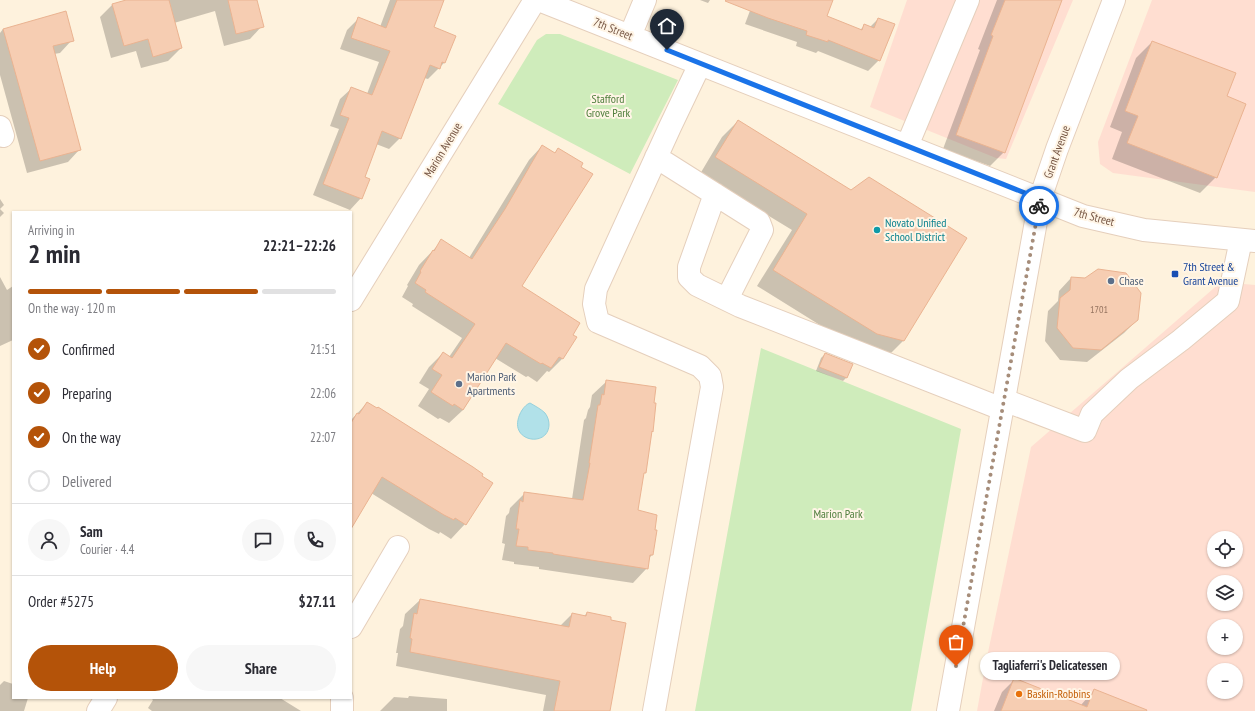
<!DOCTYPE html>
<meta charset="utf-8">
<style>
body{margin:0;font-family:"PT Sans Narrow",sans-serif;background:#f7f7f7;color:#2b2b33;height:100vh;display:flex;flex-direction:column;font-size:15px;white-space:nowrap}
*{box-sizing:border-box;margin:0}
p{font-size:13px;color:#7c7c81}
.icon{flex:none;width:22px;height:22px;fill:none;stroke:currentColor;stroke-width:2;stroke-linecap:round;stroke-linejoin:round}
.map{position:relative;flex:1;overflow:hidden}
.drawer{position:absolute;left:12px;top:211px;width:340px;height:488px;display:flex;flex-direction:column;background:#fff;border-radius:0px;box-shadow:0 1px 3px #0004}
.drawer>*{flex:none}
.fabs{position:absolute;left:1207px;top:531px;display:grid;gap:8px}
.fabs a{display:grid;place-items:center;width:36px;height:36px;border-radius:50%;background:#fff;box-shadow:0 1px 3px #0004;font-size:20px}
.pin{position:absolute;display:grid;place-items:center;width:34px;height:34px;color:#fff;margin:-41px -17px;border-radius:50% 50% 50% 0;rotate:-45deg;box-shadow:0 0 4px #0007}
.pin .icon{rotate:45deg}
.courier{position:absolute;display:grid;place-items:center;width:40px;height:40px;margin:-20px;border:3px solid #1a73e8;border-radius:50%;background:#fff;color:#222;box-shadow:0 1px 5px #0007}
.bubble{position:absolute;height:28px;border-radius:14px;background:#fff;box-shadow:0 1px 3px #0004;font-size:13px;font-weight:700;line-height:28px;text-align:center}
.head em{font-style:normal;font-weight:700}
.head div{display:flex;flex-direction:column-reverse}
.head{display:flex;align-items:center;justify-content:space-between;height:68px;padding:0 16px}
h1{font-size:26px;font-weight:700;line-height:30px}
.bar{display:grid;grid-template-columns:repeat(4,1fr);gap:6px 4px;align-content:center;height:48px;padding:0 16px}
.bar i{height:5px;border-radius:3px;background:#e1e1e2}
.bar .current{background:#b45309}
.bar p{grid-column:span 4}
.line{display:flex;align-items:center;gap:10px;padding:0 16px;border-top:1px solid #e1e1e2}
.line div{flex:1}
.round{display:grid;place-items:center;flex:none;width:42px;height:42px;border-radius:21px;background:#f7f7f7}
ol{padding:0 16px;list-style:none}
li{display:flex;align-items:center;gap:12px;height:44px}
li p{margin-inline-start:auto}
li .icon{padding:4px;border-radius:50%;background:#b45309;color:#fff;stroke-width:4}
li:last-child{color:#7c7c81}
li i{width:22px;height:22px;border:2px solid #e1e1e2;border-radius:50%}
.cta{display:flex;gap:8px;margin-top:auto;padding:8px 16px}
.cta a{flex:1;height:46px;border-radius:24px;background:#b45309;color:#fff;font-size:16px;font-weight:700;line-height:46px;text-align:center}
.cta a+a{background:#f7f7f7;color:#2b2b33}
.map>svg:first-child{display:block}
.commercial{fill:#ffded1;fill-rule:evenodd}
.green{fill:#cfecbb}
.water{fill:#b1e1e9;stroke:#96d1dc}
.shadow{fill:#0003}
.building{fill:#f6cdb2;stroke:#eab391}
.lines{fill:none;stroke-linecap:round;stroke-linejoin:round}
.minor-casing{stroke:#e5cfbc;stroke-width:24}
.minor{stroke:#fff;stroke-width:22}
.done{stroke:#a68d7a;stroke-width:4;stroke-dasharray:0 7.2}
.route{stroke:#1a73e8;stroke-width:5}
.culture-dot{fill:#0f9aa8;stroke:#fff5e6;stroke-width:1.5}
.transit-dot{fill:#1a4fb4;stroke:#fff5e6;stroke-width:1.5}
.service-dot{fill:#5c6f8a;stroke:#fff5e6;stroke-width:1.5}
.food-dot{fill:#e8710a;stroke:#fff5e6;stroke-width:1.5}
.labels{text-anchor:middle;stroke-width:4;stroke-linejoin:round;paint-order:stroke}
.number-label{font-size:10px;fill:#967460}
.street-label{font-size:12px;fill:#765644;stroke:#fff5e6}
.park-label{font-size:12px;fill:#4e7d3b;stroke:#fff5e6}
.culture-label{font-size:12px;fill:#0d838f;stroke:#fff5e6;text-anchor:start}
.transit-label{font-size:12px;fill:#164399;stroke:#fff5e6;text-anchor:start}
.service-label{font-size:12px;fill:#4e5e75;stroke:#fff5e6;text-anchor:start}
.food-label{font-size:12px;fill:#c56008;stroke:#fff5e6;text-anchor:start}
</style>
<div class="map">
<svg width="1255" height="711" viewBox="0 0 1255 711">
<rect width="100%" height="100%" fill="#fef2dd"/>
<path class="commercial" d="M907 0H1073L1006 159 996 158 870 107Z
M1152 0H1255V192L1113 173 1100 164 1098 142Z
M1221 282 1255 285V711H977L986 662 1031 447ZM1214 538H1236V560H1214ZM1214 582H1236V604H1214ZM1214 626H1236V648H1214ZM1214 670H1236V692H1214Z"/>
<path class="green" d="M546 34H560L678 80 630 174 498 104 537 40Z
M761 348 961 429 911 711H695Z"/>
<path class="water" d="M530 403C535 406 541 409 545 413 548 417 549 421 549 425 548 447 513 442 518 420 519 414 524 405 530 403Z"/>
<path class="shadow" d="M129 0H256L262 26 250 39 224 46 215 11 174 23 181 48 168 61 141 68 136 51 111 58 100 17 112 5Z
M390 0H439L432 28 454 36 444 63 428 79 424 78 400 138 389 149 376 144 363 177 361 198 350 210 313 195 339 129 330 126 340 99 352 88 367 94 379 62 340 49 347 30 358 19 380 27Z
M700 0H710L708 3Z
M754 0H832L826 17 860 30 865 25 870 27 878 19 879 60 868 71 818 51 816 53 796 46 797 42 745 24Z
M997 0H1062L1004 152 990 166 943 149 980 50 978 49Z
M3 29 72 40 60 53 54 54 80 149 68 162 27 173 0 75V33Z
M1152 42 1225 97 1216 177 1200 193 1112 159 1122 132 1110 127 1136 58Z
M738 121 903 341 887 357 860 350 757 286 792 230 700 174 722 137Z
M542 146 554 154 558 150 521 286 575 337 562 359 549 372 547 371 537 382 528 376 526 377 495 358 463 410 449 423 440 418 438 419 418 406 429 389 419 383 429 367 443 353 449 357 462 338 412 306 413 304 402 297 408 286 407 285 419 265 442 241 469 258 529 160Z
M0 199 4 205 0 209 4 213 0 217Z
M0 277 7 290 13 286V340L0 346Z
M1071 278 1137 320 1124 333 1087 362 1060 360 1045 341 1048 311 1058 301 1059 291Z
M825 354 847 377 843 381 816 371 821 358Z
M607 381 645 472 643 474 637 511 654 530 652 555 649 558 647 568 633 583 539 569V567L514 564V562L502 560 505 544 502 543 506 516 509 513 510 508 525 493 572 499 584 420 586 418 588 410 590 407 592 395Z
M367 403 465 524 451 539 440 532 439 534 429 529 371 493 351 527V420Z
M420 600 560 626 572 614 584 616 587 613 609 711H543L546 695 396 666 398 653H396L400 629 403 626 405 614Z
M1014 680 1081 705 1094 690 1148 711H994L1002 692Z
M4 681 13 684V698H28L24 711H0V685Z
M409 696 447 699V711H380L394 697 408 698Z
M151 698H280L301 711H152L148 708 153 700Z"/>
<path class="building" d="M126 0H169L182 48 153 57 148 39 124 46 112 4Z
M228 0H257L264 27 236 34Z
M397 0H444L434 27 456 36 445 63 442 62 440 69 430 65 401 139 382 131 365 177 370 179 362 199 323 184 349 118 340 115 351 87 372 95 390 51 351 38 358 17 386 28Z
M726 0H833L827 16 862 30 864 24 874 28 878 18 895 24 880 61 828 40V42L806 35 807 31 768 18 725 1Z
M1005 0H1062L1005 153 956 135 993 36 991 35Z
M66 11 74 41 53 46 81 150 40 161 3 29Z
M1152 41 1236 73 1227 96 1246 104 1217 178 1127 143 1138 116 1125 111Z
M738 120 851 190 869 177 967 238 904 341 877 334 773 270 807 214 715 157Z
M542 145 555 153 558 148 583 163 581 167 593 174 522 286 580 323 573 335 577 337 563 359 559 357 551 368 542 363 541 364 506 343 463 410 454 404 453 406 431 392 442 375 432 369 443 352 452 358 475 324 425 292 426 290 415 283 421 272 420 271 433 250 434 251 441 239 472 259 505 209Z
M1098 269 1126 273 1141 293 1138 320 1101 350 1073 348 1057 328 1060 298 1070 290 1071 277 1085 278Z
M825 353 853 364 847 378 819 367Z
M606 380 656 387 654 403H656L653 432 652 431 646 473H644L638 510 657 515 655 530H657L653 555H650L648 569 553 554V553L528 550V547L516 546 519 529H516L520 500 523 502 524 492 583 500 590 463H589L598 405H600L602 394 604 395Z
M367 402 377 408 378 407 473 467 483 474 482 476 493 483 466 525 455 518 454 520 444 515 382 477 351 529V423L357 413 359 414Z
M420 599 569 627 572 613 586 616 587 612 611 617V620L626 623 610 711H554L560 681 410 652 412 639 410 638 414 613 417 614Z
M1014 678 1087 707 1094 689 1147 710 1146 711H1001Z"/>
<g class="lines">
<defs>
<path id="minor" d="M539 0 1083 216 1144 230 1255 241
M630 36 645 0
M0 127 3 136
M907 146 968 0
M656 157 759 222 762 230 727 299
M715 194 689 267V277L697 285 740 306 1002 409
M351 300 535 0
M1004 400 1085 431 1092 414 1129 379 1181 340 1228 301 1241 240
M351 627 398 547
M98 711 106 698
M342 711V698
M654 711 712 387 710 376 700 366 598 322 594 304 596 289 670 127 700 64
M948 711 1040 199 1057 149 1114 0"/>
</defs>
<use href="#minor" class="minor-casing"/>
<use href="#minor" class="minor"/>
</g>
<g class="lines">
<path class="done" d="M956 666 1039 206"/>
<path class="route" d="M667 50 1040 199 1039 206"/>
</g>
<circle class="culture-dot" cx="877" cy="230" r="4"/>
<rect class="transit-dot" x="1171" y="270" width="8" height="8" rx="2"/>
<g class="service-dot">
<circle cx="1111" cy="281" r="4"/>
<circle cx="459" cy="384" r="4"/>
</g>
<circle class="food-dot" cx="1019" cy="694" r="4"/>
<g class="labels">
<g class="number-label">
<text x="1099" y="313">1701</text>
</g>
<g class="street-label">
<text transform="translate(613 29) rotate(22)" y="4">7th Street</text>
<text transform="translate(443 150) rotate(-59)" y="4">Marion Avenue</text>
<text transform="translate(1057 152) rotate(-70)" y="4">Grant Avenue</text>
<text transform="translate(1094 217) rotate(15)" y="4">7th Street</text>
</g>
<g class="park-label">
<text x="608" y="103">Stafford<tspan x="608" dy="14">Grove Park</tspan></text>
<text x="838" y="518">Marion Park</text>
</g>
<g class="culture-label">
<text x="885" y="227">Novato Unified<tspan x="885" dy="14">School District</tspan></text>
</g>
<g class="transit-label">
<text x="1183" y="271">7th Street &amp;<tspan x="1183" dy="14">Grant Avenue</tspan></text>
</g>
<g class="service-label">
<text x="1119" y="285">Chase</text>
<text x="467" y="381">Marion Park<tspan x="467" dy="14">Apartments</tspan></text>
</g>
<g class="food-label">
<text x="1027" y="698">Baskin-Robbins</text>
</g>
</g>
</svg>
<div class="fabs">
<a><svg class="icon" aria-label="locate" viewBox="0 0 24 24"><circle cx="12" cy="12" r="6"/><path d="M12 2v4M12 18v4M2 12h4M18 12h4"/></svg></a>
<a><svg class="icon" aria-label="layers" viewBox="0 0 24 24"><path d="M12 4l9 5-9 5-9-5zM3 14l9 5 9-5"/></svg></a>
<a>+</a>
<a>−</a>
</div>
<div class="pin" style="left:956px;top:666px;background:#ea580c"><svg class="icon" aria-label="bag" viewBox="0 0 24 24"><path d="M5 8h14l-1 12H6zM9 8a3 3 0 0 1 6 0"/></svg></div>
<div class="pin" style="left:667px;top:50px;background:#1f2937"><svg class="icon" aria-label="home" viewBox="0 0 24 24"><path d="M3 11l9-7 9 7M6 9v11h12V9"/></svg></div>
<div class="courier" style="left:1039px;top:206px"><svg class="icon" aria-label="bike" viewBox="0 0 24 24"><circle cx="6" cy="16" r="4"/><circle cx="18" cy="16" r="4"/><path d="M6 16l4-8h5l3 8M10 8l3 8H6M13 5h3"/></svg></div>
<div class="bubble" style="left:980px;top:652px;width:140px">Tagliaferri's Delicatessen</div>
<section class="drawer">
<div class="head"><div><h1>2 min</h1><p>Arriving in</p></div><em>22:21–22:26</em></div>
<div class="bar"><i class="current"></i><i class="current"></i><i class="current"></i><i></i><p>On the way · 120 m</p></div>
<ol>
<li><svg class="icon" aria-label="check" viewBox="0 0 24 24"><path d="M5 12l5 5 9-10"/></svg>Confirmed<p>21:51</p></li>
<li><svg class="icon" aria-label="check" viewBox="0 0 24 24"><path d="M5 12l5 5 9-10"/></svg>Preparing<p>22:06</p></li>
<li><svg class="icon" aria-label="check" viewBox="0 0 24 24"><path d="M5 12l5 5 9-10"/></svg>On the way<p>22:07</p></li>
<li><i></i>Delivered</li>
</ol>
<div class="line" style="height:72px"><a class="round"><svg class="icon" aria-label="person" viewBox="0 0 24 24"><circle cx="12" cy="8" r="4"/><path d="M4 21q1-7 8-7t8 7"/></svg></a><div><b>Sam</b><p>Courier · 4.4</p></div><a class="round"><svg class="icon" aria-label="chat" viewBox="0 0 24 24"><path d="M4 5h16v11H9l-5 4z"/></svg></a><a class="round"><svg class="icon" aria-label="phone" viewBox="0 0 24 24"><path d="M5 4h4l2 5-3 2q2 4 5 5l2-3 5 2v4C11 20 4 13 5 4z"/></svg></a></div>
<div class="line" style="height:52px"><div>Order #5275</div><b>$27.11</b></div>
<div class="cta"><a>Help</a><a>Share</a></div>
</section>
</div>
